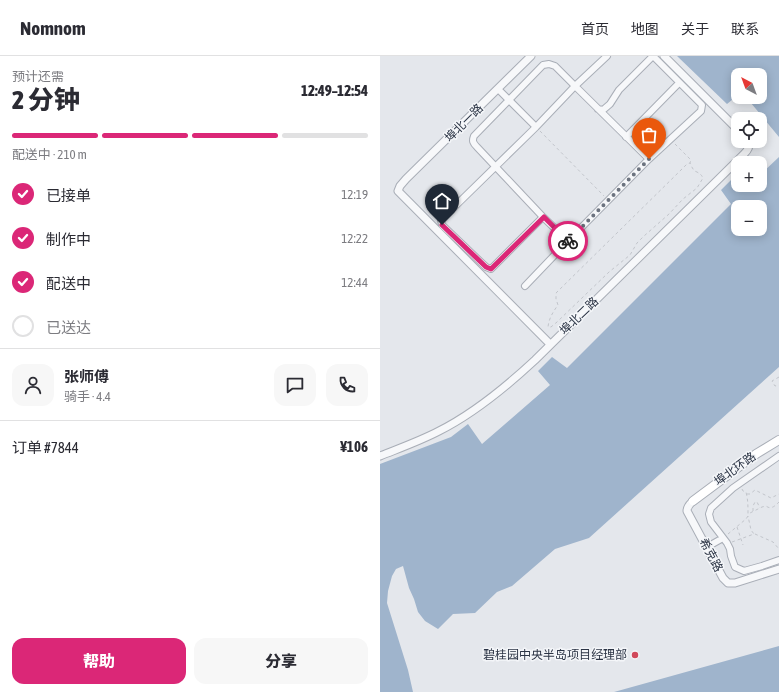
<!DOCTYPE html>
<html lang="zh">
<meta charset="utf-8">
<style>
body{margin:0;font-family:"Asap Condensed","Noto Sans SC",sans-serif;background:#f7f7f7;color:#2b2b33;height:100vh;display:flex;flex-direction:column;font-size:15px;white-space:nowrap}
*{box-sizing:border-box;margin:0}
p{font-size:13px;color:#7c7c81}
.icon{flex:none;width:22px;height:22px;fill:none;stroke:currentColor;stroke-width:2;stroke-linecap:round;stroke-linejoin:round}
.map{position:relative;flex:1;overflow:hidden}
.drawer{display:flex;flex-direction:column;background:#fff;width:380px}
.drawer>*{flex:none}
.needle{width:26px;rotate:319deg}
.tools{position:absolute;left:351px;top:12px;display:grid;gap:8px}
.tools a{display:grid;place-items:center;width:36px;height:36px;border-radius:8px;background:#fff;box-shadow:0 2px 10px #0003;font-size:20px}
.pin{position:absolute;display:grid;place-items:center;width:34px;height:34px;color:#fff;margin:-41px -17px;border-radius:50% 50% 50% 0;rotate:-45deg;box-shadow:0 0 4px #0007}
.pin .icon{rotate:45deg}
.courier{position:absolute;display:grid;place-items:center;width:40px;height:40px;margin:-20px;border:3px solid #db2777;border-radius:50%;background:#fff;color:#222;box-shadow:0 1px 5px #0007}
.headline em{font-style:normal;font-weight:800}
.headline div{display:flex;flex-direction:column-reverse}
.headline{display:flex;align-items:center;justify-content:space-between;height:68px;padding:0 12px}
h1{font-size:26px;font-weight:800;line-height:30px}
.bar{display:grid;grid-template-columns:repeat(4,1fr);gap:6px 4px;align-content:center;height:48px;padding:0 12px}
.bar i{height:5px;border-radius:3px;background:#e1e1e2}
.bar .on{background:#db2777}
.bar p{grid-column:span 4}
.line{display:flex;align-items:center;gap:10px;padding:0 12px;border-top:1px solid #e1e1e2}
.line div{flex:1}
.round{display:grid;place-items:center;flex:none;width:42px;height:42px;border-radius:12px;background:#f7f7f7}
ol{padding:0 12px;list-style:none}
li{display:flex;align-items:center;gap:12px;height:44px}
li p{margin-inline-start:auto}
li .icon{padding:4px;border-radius:50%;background:#db2777;color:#fff;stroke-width:4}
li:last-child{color:#7c7c81}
li i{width:22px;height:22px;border:2px solid #e1e1e2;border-radius:50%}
.action{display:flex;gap:8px;margin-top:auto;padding:8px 12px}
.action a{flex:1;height:46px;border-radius:12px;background:#db2777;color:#fff;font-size:16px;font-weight:800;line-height:46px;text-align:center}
.action a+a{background:#f7f7f7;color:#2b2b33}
header{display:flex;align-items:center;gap:24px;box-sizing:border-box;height:56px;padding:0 20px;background:#fff;border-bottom:1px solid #e1e1e2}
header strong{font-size:19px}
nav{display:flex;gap:22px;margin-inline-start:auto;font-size:14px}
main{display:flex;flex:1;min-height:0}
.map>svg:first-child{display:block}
.water{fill:#9fb4cc;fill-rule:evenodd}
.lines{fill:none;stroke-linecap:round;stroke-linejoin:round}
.minor-casing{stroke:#a9aeb7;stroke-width:8}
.tertiary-casing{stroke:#a9aeb7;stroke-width:9}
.secondary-casing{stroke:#a9aeb7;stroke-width:10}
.path{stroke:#c2c5cb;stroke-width:1;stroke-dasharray:3 3;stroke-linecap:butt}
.minor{stroke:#f7f8fa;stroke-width:6}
.tertiary{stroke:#f7f8fa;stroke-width:7}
.secondary{stroke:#fff;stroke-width:8}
.done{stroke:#6c737f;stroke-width:4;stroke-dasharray:0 7.2}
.route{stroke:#db2777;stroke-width:5}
.poi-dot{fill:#d1495b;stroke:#f4f6f9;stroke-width:1.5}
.labels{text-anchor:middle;stroke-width:3;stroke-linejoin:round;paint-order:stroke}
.street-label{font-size:12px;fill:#2b3445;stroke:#f4f6f9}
.poi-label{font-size:12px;fill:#2b3445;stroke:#f4f6f9;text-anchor:end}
</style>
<header>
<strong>Nomnom</strong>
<nav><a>首页</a><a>地图</a><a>关于</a><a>联系</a></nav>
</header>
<main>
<section class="drawer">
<div class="headline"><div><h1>2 分钟</h1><p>预计还需</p></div><em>12:49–12:54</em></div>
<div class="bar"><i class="on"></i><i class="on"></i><i class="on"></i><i></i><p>配送中 · 210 m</p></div>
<ol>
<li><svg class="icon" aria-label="check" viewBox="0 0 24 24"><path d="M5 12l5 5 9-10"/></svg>已接单<p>12:19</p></li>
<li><svg class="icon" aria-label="check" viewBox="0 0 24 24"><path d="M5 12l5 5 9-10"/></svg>制作中<p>12:22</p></li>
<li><svg class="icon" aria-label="check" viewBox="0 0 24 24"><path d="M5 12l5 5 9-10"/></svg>配送中<p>12:44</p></li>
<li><i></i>已送达</li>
</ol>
<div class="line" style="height:72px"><a class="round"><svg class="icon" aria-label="person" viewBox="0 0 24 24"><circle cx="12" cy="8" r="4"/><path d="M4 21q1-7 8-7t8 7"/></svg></a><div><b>张师傅</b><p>骑手 · 4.4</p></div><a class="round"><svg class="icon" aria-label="chat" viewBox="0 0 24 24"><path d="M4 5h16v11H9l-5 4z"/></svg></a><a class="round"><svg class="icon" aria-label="phone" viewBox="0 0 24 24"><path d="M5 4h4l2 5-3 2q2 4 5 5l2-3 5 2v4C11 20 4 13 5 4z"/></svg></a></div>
<div class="line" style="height:52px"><div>订单 #7844</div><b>¥106</b></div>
<div class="action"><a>帮助</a><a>分享</a></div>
</section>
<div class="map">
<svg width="399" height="636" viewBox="0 0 399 636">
<rect width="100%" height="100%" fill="#e4e7ec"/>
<path class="water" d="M297 0H399V81L366 41H380V19H358V39L347 48Z
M399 101V311L209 482 175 493 132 530 117 536 95 557 73 558 58 573 45 565 38 556 34 543 29 532 23 510 16 513 12 520 8 535 7 547 28 614 33 636H0V408L71 381 88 368 102 388 170 329 158 315 172 301 187 312 351 148 341 134 352 123 358 127V129H360L365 133 370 129H380V119ZM358 151H380V173H358Z
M399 590V636H234Z"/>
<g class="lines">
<defs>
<path id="minor" d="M118 33 156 71 61 164 62 169 106 211 111 213 163 161
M218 53 223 54 230 48 239 34 273 0
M156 71 195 30 269 103 188 185 163 161 97 91C93 87 92 85 94 80L163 9 169 8 175 10 195 30 227 0
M246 81 299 27
M269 103 321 55 322 49 273 0
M145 230 188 185
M399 400 353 432 331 452 329 458 331 466 347 487 350 493 351 500 355 511 364 515 382 510 399 504
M327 491 343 482"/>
<path id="tertiary" d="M151 0 26 123 20 130 18 135 170 288
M284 0 358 74
M0 400C20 392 40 385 59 375 95 357 126 331 155 304L364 98C368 94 370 91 368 85
M313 445C310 448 307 450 307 455L343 522 348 527H355L399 513"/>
<path id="secondary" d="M313 445 376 398 399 384"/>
</defs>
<use href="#minor" class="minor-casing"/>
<use href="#tertiary" class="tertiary-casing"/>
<use href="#secondary" class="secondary-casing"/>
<path class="path" d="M160 75 224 140
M295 88 311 104 310 107 307 108 302 113 176 237V243L178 249C173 256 169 262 168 271H171L177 266 229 216 250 199 257 187 264 180 289 158 303 143 317 132 323 122C321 118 320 118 317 116 313 115 312 111 310 107
M399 321 392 325 395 330 399 329
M362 433 363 435 366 436C368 444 368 450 368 458L382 451 386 450C391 454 395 450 399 446
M367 438H370L375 434 391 442 399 438
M373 455V450L375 446H377L380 452
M357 471 363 489
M348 478 366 463 368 460V458
M375 478 393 486 399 493
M352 486 374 478 371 474 368 460"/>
<use href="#minor" class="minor"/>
<use href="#tertiary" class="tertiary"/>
<use href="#secondary" class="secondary"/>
</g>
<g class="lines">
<path class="done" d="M188 185 269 103"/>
<path class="route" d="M62 169 106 211 111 213 164 161 188 185"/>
</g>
<circle class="poi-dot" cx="255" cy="599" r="4"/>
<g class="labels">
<g class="street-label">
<text transform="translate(84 67) rotate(-45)" y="4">埠北一路</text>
<text transform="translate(199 260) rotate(-44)" y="4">埠北二路</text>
<text transform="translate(355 413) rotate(-36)" y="4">埠北环路</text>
<text transform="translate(331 499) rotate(62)" y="4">希克路</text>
</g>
<g class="poi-label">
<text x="247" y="603">碧桂园中央半岛项目经理部</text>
</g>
</g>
</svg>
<div class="tools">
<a><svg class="needle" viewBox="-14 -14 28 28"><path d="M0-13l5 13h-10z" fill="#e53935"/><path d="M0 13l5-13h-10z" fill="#7c7c81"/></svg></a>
<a><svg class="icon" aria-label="locate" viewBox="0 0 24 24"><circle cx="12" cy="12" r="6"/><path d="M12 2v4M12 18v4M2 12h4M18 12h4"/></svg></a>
<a>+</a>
<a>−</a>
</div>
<div class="pin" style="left:269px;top:103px;background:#ea580c"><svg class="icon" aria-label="bag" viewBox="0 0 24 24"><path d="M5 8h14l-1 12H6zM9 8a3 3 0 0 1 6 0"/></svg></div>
<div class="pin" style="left:62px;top:169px;background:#1f2937"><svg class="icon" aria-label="home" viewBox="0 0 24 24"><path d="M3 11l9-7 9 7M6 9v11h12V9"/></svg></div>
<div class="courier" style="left:188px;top:185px"><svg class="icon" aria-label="bike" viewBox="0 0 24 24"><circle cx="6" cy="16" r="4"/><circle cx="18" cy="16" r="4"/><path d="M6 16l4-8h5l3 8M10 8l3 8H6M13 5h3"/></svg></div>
</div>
</main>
